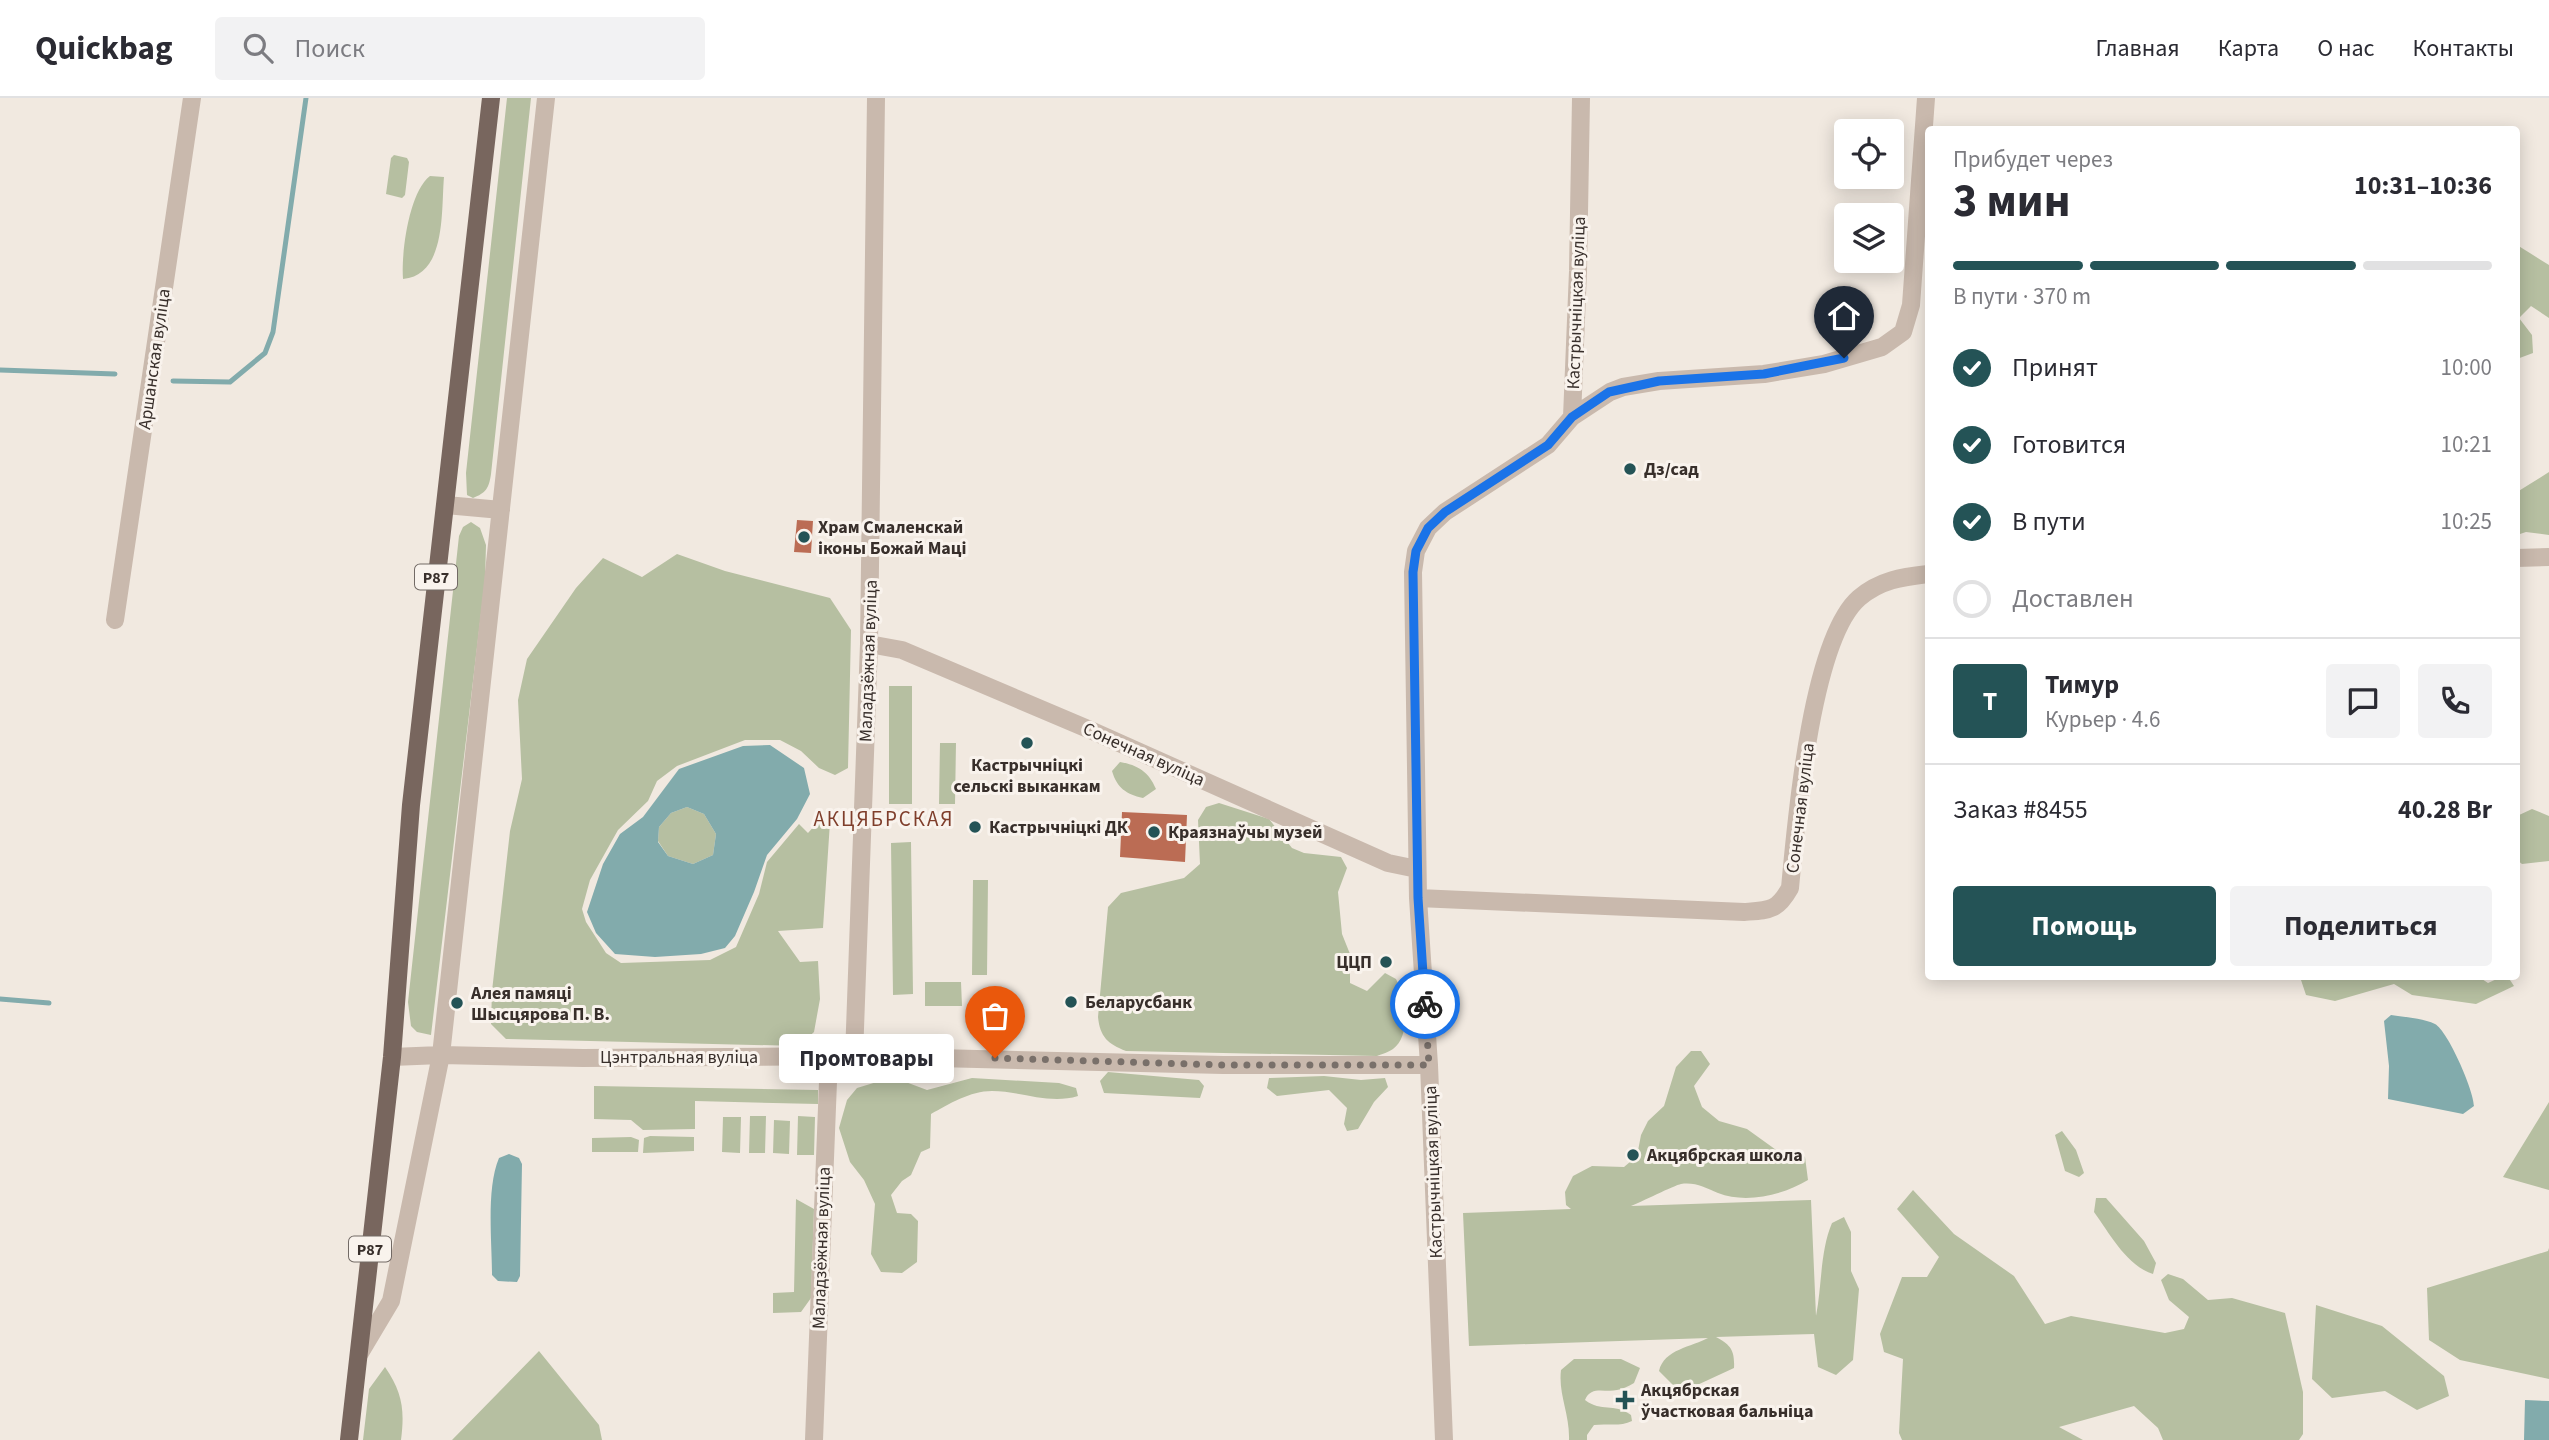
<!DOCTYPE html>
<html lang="ru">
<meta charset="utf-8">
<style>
body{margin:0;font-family:"Source Sans 3",sans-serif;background:#f2f2f3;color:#2b2b33;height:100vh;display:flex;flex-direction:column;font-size:26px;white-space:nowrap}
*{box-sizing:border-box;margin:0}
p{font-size:23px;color:#7c7c81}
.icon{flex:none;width:38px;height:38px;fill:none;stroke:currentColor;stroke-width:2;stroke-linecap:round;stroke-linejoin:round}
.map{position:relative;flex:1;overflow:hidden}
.side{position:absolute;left:1925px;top:28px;width:595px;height:854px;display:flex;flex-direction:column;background:#fff;border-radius:7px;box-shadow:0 4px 18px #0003}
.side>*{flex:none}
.fabs{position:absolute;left:1834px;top:21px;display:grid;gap:14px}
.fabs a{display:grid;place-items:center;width:70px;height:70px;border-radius:7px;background:#fff;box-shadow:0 4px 18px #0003;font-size:35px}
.pin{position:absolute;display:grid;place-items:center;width:60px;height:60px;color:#fff;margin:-72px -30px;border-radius:50% 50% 50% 0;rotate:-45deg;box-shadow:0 0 7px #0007}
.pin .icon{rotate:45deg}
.courier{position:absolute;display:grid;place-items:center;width:70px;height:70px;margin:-35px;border:5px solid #1a73e8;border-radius:50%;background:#fff;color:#222;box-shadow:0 2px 9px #0007}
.bubble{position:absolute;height:49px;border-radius:7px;background:#fff;box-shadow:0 4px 18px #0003;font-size:23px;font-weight:700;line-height:49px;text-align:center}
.head em{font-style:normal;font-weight:700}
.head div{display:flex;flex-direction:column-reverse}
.head{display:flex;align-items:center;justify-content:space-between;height:119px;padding:0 28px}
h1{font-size:46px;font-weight:700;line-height:52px}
.bar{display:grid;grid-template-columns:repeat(4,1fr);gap:10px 7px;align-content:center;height:84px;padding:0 28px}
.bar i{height:9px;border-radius:5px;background:#e1e1e2}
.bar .active{background:#245356}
.bar p{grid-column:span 4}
.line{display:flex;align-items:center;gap:18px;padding:0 28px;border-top:2px solid #e1e1e2}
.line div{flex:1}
.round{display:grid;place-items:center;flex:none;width:74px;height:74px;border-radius:7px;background:#f2f2f3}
ol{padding:0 28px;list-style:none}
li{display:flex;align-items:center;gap:21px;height:77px}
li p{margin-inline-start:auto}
li .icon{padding:7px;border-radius:50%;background:#245356;color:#fff;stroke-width:4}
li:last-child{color:#7c7c81}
li i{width:38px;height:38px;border:4px solid #e1e1e2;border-radius:50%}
.primary-button{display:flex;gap:14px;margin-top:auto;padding:14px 28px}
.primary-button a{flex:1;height:80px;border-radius:7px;background:#245356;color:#fff;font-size:28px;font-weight:700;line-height:80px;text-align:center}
.primary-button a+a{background:#f2f2f3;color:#2b2b33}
header{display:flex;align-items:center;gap:42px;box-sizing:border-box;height:98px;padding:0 35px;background:#fff;border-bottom:2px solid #e1e1e2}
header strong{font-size:33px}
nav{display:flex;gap:38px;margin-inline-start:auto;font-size:24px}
.search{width:490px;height:63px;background:#f2f2f3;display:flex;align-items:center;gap:18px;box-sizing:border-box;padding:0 24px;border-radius:7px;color:#7c7c81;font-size:26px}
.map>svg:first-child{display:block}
.green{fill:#b6bfa1}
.water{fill:#82abac;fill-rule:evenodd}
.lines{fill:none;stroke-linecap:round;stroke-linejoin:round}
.stream{stroke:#82abac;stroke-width:5}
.building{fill:#bb6c54}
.minor{stroke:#c9b9ad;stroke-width:18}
.major{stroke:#78665e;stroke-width:18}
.done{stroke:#79706a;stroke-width:7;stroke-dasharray:0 12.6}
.route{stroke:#1a73e8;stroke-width:9}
.poi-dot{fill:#245356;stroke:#f9f3ed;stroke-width:2.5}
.labels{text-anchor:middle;stroke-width:6;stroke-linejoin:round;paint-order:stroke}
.shield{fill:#f9f3ed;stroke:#726a65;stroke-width:2}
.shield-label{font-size:16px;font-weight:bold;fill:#382f2b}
.street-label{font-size:18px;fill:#382f2b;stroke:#f9f3ed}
.poi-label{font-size:18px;font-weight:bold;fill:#382f2b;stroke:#f9f3ed;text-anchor:start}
.quarter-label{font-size:21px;letter-spacing:2px;fill:#7f3e2b;stroke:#f9f3ed}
</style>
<header>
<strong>Quickbag</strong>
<div class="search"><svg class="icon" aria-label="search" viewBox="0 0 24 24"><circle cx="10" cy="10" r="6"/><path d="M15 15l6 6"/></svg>Поиск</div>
<nav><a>Главная</a><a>Карта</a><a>О нас</a><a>Контакты</a></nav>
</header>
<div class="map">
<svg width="2549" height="1342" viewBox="0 0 2549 1342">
<rect width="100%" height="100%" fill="#f1e9e0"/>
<path class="green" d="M507 0H531L491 376C489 390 486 395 473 400L467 397 466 375Z
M394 57 407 60 409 64 405 97 402 100 386 96 391 60Z
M430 78 444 79C441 111 447 177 403 181 401 155 409 94 430 78Z
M2517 147 2549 167V220L2531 208 2519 220 2532 237 2533 255 2517 261Z
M2549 374V437L2526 434 2517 437V394Z
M471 424 480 430 486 447 485 482 431 937 417 934 411 928 408 904 459 438 463 429Z
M677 456 725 473 830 500 851 532 848 670 835 677 819 670 801 653 780 642H745L677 668 657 683 648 703 618 732 590 782 582 811 586 824 606 855 621 865 710 862 736 849 759 796 767 764 799 726 808 735 816 726 830 724 823 830 778 833 800 864 818 863 820 901 814 934 799 948 506 941 491 926 492 893 510 733 522 681 518 602 527 561 576 490 603 460 642 479Z
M889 588H912V706H889Z
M940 645H956L955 706H939Z
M1120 664C1138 667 1149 674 1156 691L1143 700C1126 696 1117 690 1112 673Z
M1219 705 1269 721 1292 750 1304 755 1341 759 1347 770 1338 794 1342 836 1350 856V885L1367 893 1385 875 1396 881C1405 898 1412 937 1393 951 1389 954 1382 956 1377 958L1126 953C1108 946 1100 939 1098 919L1108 809 1121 795 1184 780 1200 766 1198 722 1206 709Z
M687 709 704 716 716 736 713 757 693 766 668 758 658 743 659 729 671 715Z
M2532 711 2549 718V763L2522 766 2517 762V718Z
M911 744 913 896 893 897 891 745Z
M973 782H988L987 877H972Z
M2479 879 2488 885 2501 879H2508L2514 888 2476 906 2412 897 2394 886 2335 903 2306 897 2300 879Z
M961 884 962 908H925V884Z
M1691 953H1701L1710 966 1694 988 1702 1009 1719 1023 1747 1031 1783 1057 1797 1052 1805 1059 1808 1082C1783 1097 1746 1106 1718 1095 1705 1090 1696 1084 1681 1086 1675 1087 1639 1105 1631 1108L1811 1102 1816 1218C1822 1188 1820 1153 1832 1125L1844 1119 1851 1134V1173L1859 1191 1853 1262 1836 1277 1818 1269 1814 1236 1716 1239C1730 1247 1735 1251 1734 1270L1695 1288 1673 1287 1659 1273C1664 1251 1692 1249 1708 1240L1469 1248 1463 1115 1571 1111 1566 1107 1565 1094 1573 1078 1592 1068 1624 1069 1637 1058 1641 1037 1648 1023 1664 1008 1676 969Z
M1108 974 1199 982 1204 988 1200 1000 1104 995 1100 983Z
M1324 978 1361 982 1385 980 1388 989 1374 1004 1358 1031 1347 1033 1344 1026 1347 1010 1329 992 1277 998 1267 990 1269 980Z
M972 980 1059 985 1076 990 1078 998C1049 1007 1021 993 992 993 970 993 949 1006 931 1016L930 1050 921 1054 911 1077 902 1083 891 1097 897 1115 911 1116 918 1123 917 1164 902 1175 881 1174 871 1156 875 1106 864 1082 850 1064 839 1030 847 1002 857 990 880 983H903L927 992Z
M594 988 818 992V1006L695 1003V1031L643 1032 631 1022 594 1021Z
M2549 1004V1092L2503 1079Z
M750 1018H766L765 1055H749Z
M798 1018 815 1019 814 1057H797Z
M723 1019H741L740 1055 722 1054Z
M774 1022 790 1023 789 1056 773 1055Z
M2062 1033 2076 1052 2084 1075 2079 1079 2065 1073 2055 1037Z
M650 1038 694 1039V1053L643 1055 644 1040Z
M631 1039 639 1042 638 1054H592V1040Z
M1913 1092 1954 1136 2014 1178 2045 1226 2071 1218 2165 1235 2184 1231 2189 1219 2169 1202 2161 1182 2168 1176 2183 1181 2208 1202 2232 1200 2285 1215 2303 1294V1336L2299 1342H2163L2158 1330 2134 1308 2059 1329 2083 1342H1902L1899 1335 1903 1261 1884 1254 1880 1236 1902 1179H1927L1939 1159 1897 1111Z
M2096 1100H2106L2144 1143 2156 1165 2153 1176C2127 1168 2110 1136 2094 1114Z
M796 1101 814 1111 811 1200 801 1214 773 1215V1195L794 1194Z
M2549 1150V1281L2460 1262 2429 1242 2427 1190 2548 1153Z
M2316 1207 2382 1228 2444 1278 2449 1298 2417 1312 2385 1293 2332 1300 2312 1281Z
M539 1253 599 1327 602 1342H452Z
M1574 1261H1621L1640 1270 1634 1285C1629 1288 1623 1291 1617 1292 1605 1295 1591 1287 1585 1302 1602 1315 1613 1304 1631 1317L1632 1323C1620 1329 1607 1325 1594 1327L1587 1337V1342H1569C1570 1316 1558 1296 1561 1272Z
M385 1269C402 1294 405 1311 401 1342H363L369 1291Z"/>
<path class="water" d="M770 647 804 670 810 696 797 721 767 757 754 794 735 838 725 850 701 856 655 859 615 856 596 835 587 814 603 766 620 736 643 719 679 671 743 648ZM687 709 704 716 716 736 713 757 693 766 668 758 658 744 659 729 671 715Z
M2391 917C2404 919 2423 920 2435 926 2448 933 2474 993 2474 1008L2463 1016 2388 1001 2389 968 2384 923Z
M509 1056 519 1060 522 1066 520 1178 517 1184 498 1183 492 1177C492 1143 486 1091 499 1060Z
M2525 1302 2549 1303V1342H2524Z"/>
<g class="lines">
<path class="stream" d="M0 272 115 276
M173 283 230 284 265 255 273 234 306 0
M0 901 49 905"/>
</g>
<path class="building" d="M797 422 813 423 811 455 794 454Z
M1122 714 1187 717 1185 764 1120 759Z"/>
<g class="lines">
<path class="minor" d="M1572 319 1610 294 1623 289 1659 283 1764 276 1824 266 1882 249 1903 234 1911 207 1926 0
M446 407 501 412
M2516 460 2549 459
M115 522 192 0
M869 546 902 552 1088 631 1388 765 1417 771
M1418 800 1744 814C1770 812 1777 813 1790 790 1796 725 1811 542 1859 500 1880 482 1902 479 1928 476
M854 958 869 546 876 0
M392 959 441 957 583 960 854 958 1223 967H1429
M360 1255 391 1203 441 957 546 0
M814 1342 829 958
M1444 1342 1429 967 1418 800 1413 474 1416 453 1428 430 1445 414 1548 347 1572 319 1578 173 1581 0"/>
<path class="major" d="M349 1342 392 959 411 707 491 0"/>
</g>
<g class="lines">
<path class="done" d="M995 960 1223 967H1429L1425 906"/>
<path class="route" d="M1425 906 1418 800 1413 474 1416 453 1428 430 1445 414 1548 347 1572 319 1609 294 1659 283 1764 276 1844 260"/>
</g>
<g class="poi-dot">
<circle cx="1630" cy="371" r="7"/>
<circle cx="804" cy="439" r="7"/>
<circle cx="1027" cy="645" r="7"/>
<circle cx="975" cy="729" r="7"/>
<circle cx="1154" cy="734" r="7"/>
<circle cx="1386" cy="864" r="7"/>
<circle cx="1071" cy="904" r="7"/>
<circle cx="457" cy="905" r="7"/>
<circle cx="1633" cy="1057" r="7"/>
<path d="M1621.5 1291.5h7v7h7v7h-7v7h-7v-7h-7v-7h7z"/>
</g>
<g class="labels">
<g class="shield">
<rect x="415" y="466.5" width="42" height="25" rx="5"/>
<rect x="349" y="1138.5" width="42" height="25" rx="5"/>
</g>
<g class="shield-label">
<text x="436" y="485">Р87</text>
<text x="370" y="1157">Р87</text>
</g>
<g class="street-label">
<text transform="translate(1576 205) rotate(-88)" y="6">Кастрычніцкая вуліца</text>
<text transform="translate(154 261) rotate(-82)" y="6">Аршанская вуліца</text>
<text transform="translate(868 563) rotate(-88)" y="6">Маладзёжная вуліца</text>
<text transform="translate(1144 656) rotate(24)" y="6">Сонечная вуліца</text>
<text transform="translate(1800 710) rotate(-83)" y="6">Сонечная вуліца</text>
<text x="679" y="965">Цэнтральная вуліца</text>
<text transform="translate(1433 1074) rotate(-92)" y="6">Кастрычніцкая вуліца</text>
<text transform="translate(821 1150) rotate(-88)" y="6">Маладзёжная вуліца</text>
</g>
<g class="poi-label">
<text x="1644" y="377">Дз/сад</text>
<text x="818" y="435">Храм Смаленскай<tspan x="818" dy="21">іконы Божай Маці</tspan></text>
<text x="1027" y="673" text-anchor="middle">Кастрычніцкі<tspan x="1027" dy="21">сельскі выканкам</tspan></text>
<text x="989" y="735">Кастрычніцкі ДК</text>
<text x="1168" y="740">Краязнаўчы музей</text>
<text x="1372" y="870" text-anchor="end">ЦЦП</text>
<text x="471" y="901">Алея памяці<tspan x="471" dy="21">Шысцярова П. В.</tspan></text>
<text x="1085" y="910">Беларусбанк</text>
<text x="1647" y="1063">Акцябрская школа</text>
<text x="1641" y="1298">Акцябрская<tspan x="1641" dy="21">ўчастковая бальніца</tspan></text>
</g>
<g class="quarter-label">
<text x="884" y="728">АКЦЯБРСКАЯ</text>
</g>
</g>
</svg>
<div class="fabs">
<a><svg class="icon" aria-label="locate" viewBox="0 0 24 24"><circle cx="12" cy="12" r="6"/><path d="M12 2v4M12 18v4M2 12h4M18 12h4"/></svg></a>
<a><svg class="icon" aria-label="layers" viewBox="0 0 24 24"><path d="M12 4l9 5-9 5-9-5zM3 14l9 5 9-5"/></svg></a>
</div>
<div class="pin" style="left:995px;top:960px;background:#ea580c"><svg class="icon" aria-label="bag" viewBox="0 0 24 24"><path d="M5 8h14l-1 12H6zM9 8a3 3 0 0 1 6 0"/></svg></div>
<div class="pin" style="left:1844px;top:260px;background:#1f2937"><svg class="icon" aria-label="home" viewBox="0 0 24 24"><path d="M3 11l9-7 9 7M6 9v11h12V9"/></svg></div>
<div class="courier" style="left:1425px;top:906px"><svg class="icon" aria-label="bike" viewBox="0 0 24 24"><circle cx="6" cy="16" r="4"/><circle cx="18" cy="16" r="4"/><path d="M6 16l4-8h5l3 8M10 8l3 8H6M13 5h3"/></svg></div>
<div class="bubble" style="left:779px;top:936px;width:175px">Промтовары</div>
<section class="side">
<div class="head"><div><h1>3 мин</h1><p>Прибудет через</p></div><em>10:31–10:36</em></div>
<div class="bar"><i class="active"></i><i class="active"></i><i class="active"></i><i></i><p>В пути · 370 m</p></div>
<ol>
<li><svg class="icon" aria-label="check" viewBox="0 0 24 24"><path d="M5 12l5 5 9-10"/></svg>Принят<p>10:00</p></li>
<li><svg class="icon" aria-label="check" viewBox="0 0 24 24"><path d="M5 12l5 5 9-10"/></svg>Готовится<p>10:21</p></li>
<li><svg class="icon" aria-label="check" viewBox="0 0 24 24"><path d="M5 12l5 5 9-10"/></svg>В пути<p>10:25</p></li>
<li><i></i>Доставлен</li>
</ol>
<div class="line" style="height:126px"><b class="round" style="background:#245356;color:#fff">Т</b><div><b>Тимур</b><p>Курьер · 4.6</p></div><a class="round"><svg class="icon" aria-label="chat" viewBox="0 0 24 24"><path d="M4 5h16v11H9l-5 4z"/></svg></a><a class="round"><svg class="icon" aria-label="phone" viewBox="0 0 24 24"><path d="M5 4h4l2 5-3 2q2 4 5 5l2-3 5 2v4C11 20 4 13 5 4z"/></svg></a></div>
<div class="line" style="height:91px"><div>Заказ #8455</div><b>40.28 Br</b></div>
<div class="primary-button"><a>Помощь</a><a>Поделиться</a></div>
</section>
</div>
